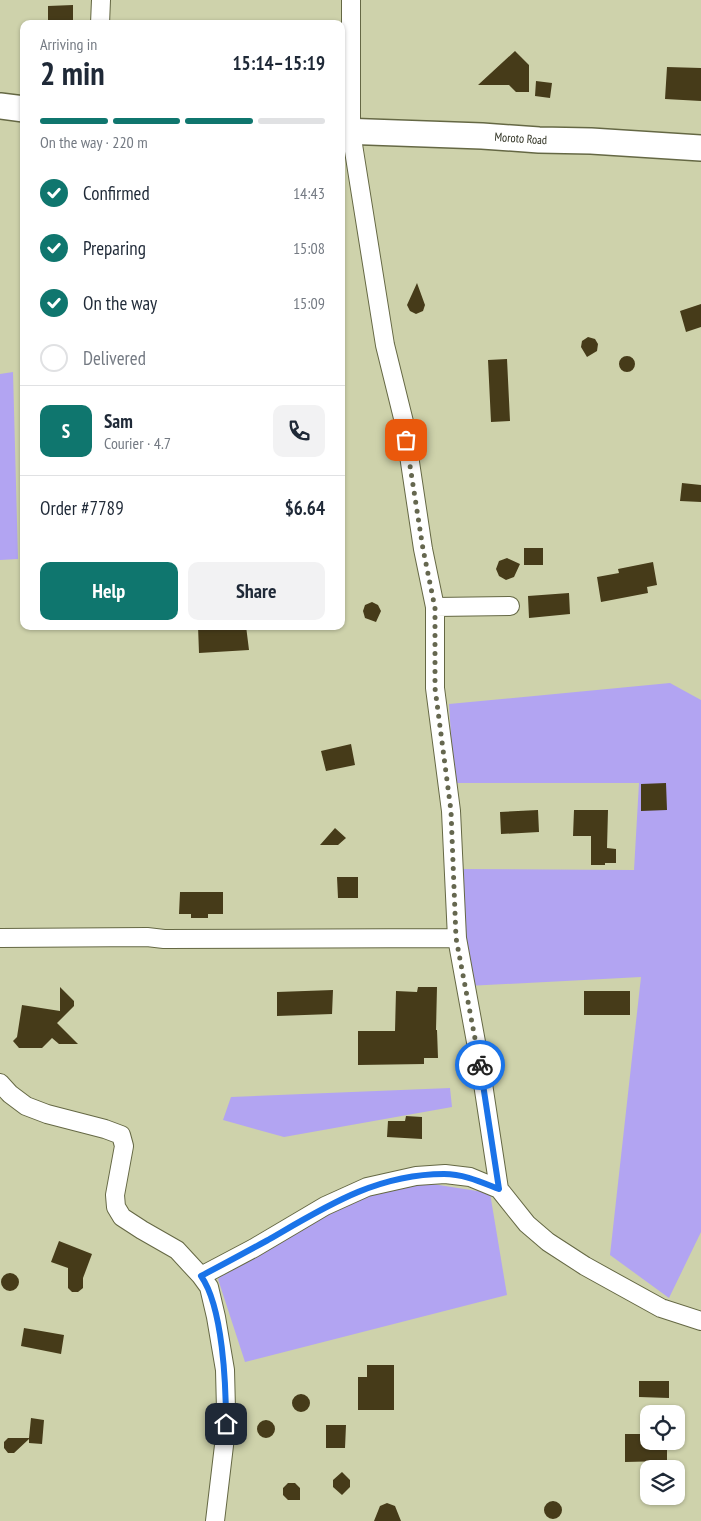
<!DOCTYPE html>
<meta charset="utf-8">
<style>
body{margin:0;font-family:"PT Sans Narrow",sans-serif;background:#f2f2f3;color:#1f2937;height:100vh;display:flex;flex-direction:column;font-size:19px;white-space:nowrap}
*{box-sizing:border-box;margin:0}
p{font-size:16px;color:#747a83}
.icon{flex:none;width:28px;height:28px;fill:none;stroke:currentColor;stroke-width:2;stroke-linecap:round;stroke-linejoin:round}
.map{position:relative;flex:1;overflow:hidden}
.side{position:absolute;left:20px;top:20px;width:325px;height:610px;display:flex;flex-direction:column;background:#fff;border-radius:10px;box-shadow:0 1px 4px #0004}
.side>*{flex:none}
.fabs{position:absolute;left:640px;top:1405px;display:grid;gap:10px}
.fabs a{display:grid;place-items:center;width:45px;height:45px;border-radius:10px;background:#fff;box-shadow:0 1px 4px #0004;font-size:25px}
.pin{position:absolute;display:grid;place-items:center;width:42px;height:42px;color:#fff;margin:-21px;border-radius:10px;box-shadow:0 2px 8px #0006}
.courier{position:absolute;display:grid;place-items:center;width:50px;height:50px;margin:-25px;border:4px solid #1a73e8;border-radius:50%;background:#fff;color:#222;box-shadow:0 1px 6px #0007}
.head em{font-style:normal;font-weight:800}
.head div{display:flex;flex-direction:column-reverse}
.head{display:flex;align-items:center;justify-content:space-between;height:85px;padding:0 20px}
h1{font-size:32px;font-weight:800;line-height:38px}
.bar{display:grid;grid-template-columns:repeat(4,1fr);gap:8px 5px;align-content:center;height:60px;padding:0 20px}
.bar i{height:6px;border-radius:4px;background:#e0e1e3}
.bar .on{background:#0f766e}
.bar p{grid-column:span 4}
.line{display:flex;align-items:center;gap:12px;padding:0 20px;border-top:1px solid #e0e1e3}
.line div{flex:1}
.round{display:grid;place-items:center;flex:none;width:52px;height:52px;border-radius:10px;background:#f2f2f3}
ol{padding:0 20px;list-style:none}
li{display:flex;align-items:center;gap:15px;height:55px}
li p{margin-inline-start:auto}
li .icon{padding:5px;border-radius:50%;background:#0f766e;color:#fff;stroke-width:4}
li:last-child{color:#747a83}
li i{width:28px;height:28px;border:2px solid #e0e1e3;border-radius:50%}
.cta{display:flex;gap:10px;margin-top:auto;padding:10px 20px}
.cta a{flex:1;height:58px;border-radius:10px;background:#0f766e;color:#fff;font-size:20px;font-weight:800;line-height:58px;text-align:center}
.cta a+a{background:#f2f2f3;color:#1f2937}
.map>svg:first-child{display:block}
.green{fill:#b2a4f2}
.building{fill:#463b19}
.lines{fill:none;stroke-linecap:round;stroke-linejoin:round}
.street-casing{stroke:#656844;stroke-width:20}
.secondary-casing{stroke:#656844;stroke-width:28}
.street{stroke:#fff;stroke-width:18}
.secondary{stroke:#fff;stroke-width:25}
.done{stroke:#65674f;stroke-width:5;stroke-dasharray:0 9}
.route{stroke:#1a73e8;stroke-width:6}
.labels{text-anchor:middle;stroke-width:5;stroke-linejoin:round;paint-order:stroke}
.street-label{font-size:12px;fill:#2c2e1e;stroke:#ced2ab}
</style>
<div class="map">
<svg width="701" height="1521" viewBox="0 0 701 1521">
<rect width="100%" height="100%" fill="#ced2ab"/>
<path class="green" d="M13 372 18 559 0 560V374Z
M670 683 701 700V1232L669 1298 610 1255 641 977 467 986 457 869 634 870 639 783H454L449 704Z
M450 1088 452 1107 284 1137 223 1120 231 1097Z
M394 1178 490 1193 507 1295 245 1362 218 1279 265 1232Z"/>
<path class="building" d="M73 5V24H48V6Z
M515 51 529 65V92H516L509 85H478Z
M667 67 701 68V101L665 99Z
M536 81 552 83 550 98 535 96Z
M417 283 425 305 423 311 416 314 410 311 407 305Z
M701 304V327L686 332 680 311Z
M588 337 595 339 598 344 597 351 587 357 581 347 582 341Z
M619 364a8 8 0 1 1 16 0a8 8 0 1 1-16 0Z
M507 359 510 421 491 422 488 360Z
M682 483 701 485V502L680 501Z
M524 548H543V565H524Z
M507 558 520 564 514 577 506 580 499 576 496 569 499 561Z
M653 562 657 585 647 587 648 593 601 602 597 577 619 573 618 569Z
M569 593 570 614 529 618 528 596Z
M372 602 378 605 381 611 376 622 365 618 363 611 365 605Z
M198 626H246L249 650 199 653Z
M351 744 355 765 326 771 321 751Z
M666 783 667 810 641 811V784Z
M538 810 539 832 501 834 500 812Z
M574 810H608L607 848 616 849V863H605V865H591V836H573Z
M335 828 346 838 338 845H320Z
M337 877H358V898H338Z
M180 892H223V914H208V918H191V914H179Z
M60 987 74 1001V1006L57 1023 78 1044H59L52 1038 42 1048H19L13 1041 17 1037 22 1005 60 1011Z
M418 987H437L436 1030H437L438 1058H424V1064L358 1065V1031H395L396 991 417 992Z
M333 990 332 1014 277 1016V992Z
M584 991H630V1015H584Z
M406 1116 422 1117V1139L387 1137 388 1121H405Z
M59 1241 92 1254 83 1278V1288L78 1292H72L68 1288V1268L51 1262Z
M1 1282a9 9 0 1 1 18 0a9 9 0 1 1-18 0Z
M24 1328 64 1335 61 1354 21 1346Z
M367 1365H394V1410H358V1377H367Z
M639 1381H669V1398L639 1397Z
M292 1403a9 9 0 1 1 18 0a9 9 0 1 1-18 0Z
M31 1418 44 1420 42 1444 29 1443V1439L14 1453H8L4 1448V1442L8 1438H29Z
M257 1429a9 9 0 1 1 18 0a9 9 0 1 1-18 0Z
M326 1425H346L345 1448H326Z
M625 1434H649V1441H667V1461L625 1462Z
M342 1472 350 1480V1487L342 1495 333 1487V1480Z
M288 1483H295L300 1488V1500H288L283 1495V1488Z
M544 1510a9 9 0 1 1 18 0a9 9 0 1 1-18 0Z
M387 1503 395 1506 401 1521H374L380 1506Z"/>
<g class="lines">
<defs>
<path id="street" d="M100 24 101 0
M435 607 510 606
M0 938 147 937 164 939 457 938 451 811 435 688V607L423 549 404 422 385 345 351 132V0
M457 938 480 1064 499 1189
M0 1083 10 1094 26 1106 47 1114 105 1129 121 1135 124 1146 115 1195 116 1207 122 1217 142 1230 177 1250 201 1276 209 1287 216 1317 225 1370 226 1410 225 1437 215 1521
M201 1276 254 1248 325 1206 367 1187 416 1176 445 1174 470 1177 499 1189 527 1224 548 1242 585 1266 661 1308 701 1321"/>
<g id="secondary">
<path d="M0 106 24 109"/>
<path id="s1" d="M341 131 482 136 539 140 591 141 701 148"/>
</g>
</defs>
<use href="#street" class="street-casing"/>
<use href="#secondary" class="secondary-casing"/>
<use href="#street" class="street"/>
<use href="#secondary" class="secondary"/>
</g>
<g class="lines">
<path class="done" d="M406 440 423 549 435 608V688L451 811 456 938 480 1065"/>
<path class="route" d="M226 1424C226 1385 223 1307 201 1276 224 1264 246 1252 268 1240 325 1207 376 1174 444 1174 464 1174 481 1182 499 1189L480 1065"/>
</g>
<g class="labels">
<g class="street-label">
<text dy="4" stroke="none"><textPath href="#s1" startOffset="180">Moroto Road</textPath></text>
</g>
</g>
</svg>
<div class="fabs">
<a><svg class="icon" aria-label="locate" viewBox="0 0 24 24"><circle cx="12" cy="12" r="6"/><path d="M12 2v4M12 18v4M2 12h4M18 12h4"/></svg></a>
<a><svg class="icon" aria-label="layers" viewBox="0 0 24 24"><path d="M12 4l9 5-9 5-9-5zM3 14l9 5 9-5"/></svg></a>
</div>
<div class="pin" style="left:406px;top:440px;background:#ea580c"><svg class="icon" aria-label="bag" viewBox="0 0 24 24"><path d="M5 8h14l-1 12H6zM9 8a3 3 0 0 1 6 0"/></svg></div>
<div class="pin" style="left:226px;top:1424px;background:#1f2937"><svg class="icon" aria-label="home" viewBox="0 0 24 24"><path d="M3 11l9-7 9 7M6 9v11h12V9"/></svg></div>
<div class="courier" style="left:480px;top:1065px"><svg class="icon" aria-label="bike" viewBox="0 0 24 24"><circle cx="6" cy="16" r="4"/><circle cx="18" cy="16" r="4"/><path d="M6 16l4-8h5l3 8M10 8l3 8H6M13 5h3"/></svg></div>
<section class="side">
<div class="head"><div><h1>2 min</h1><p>Arriving in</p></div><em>15:14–15:19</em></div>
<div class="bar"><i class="on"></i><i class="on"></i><i class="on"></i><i></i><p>On the way · 220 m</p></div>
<ol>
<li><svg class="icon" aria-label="check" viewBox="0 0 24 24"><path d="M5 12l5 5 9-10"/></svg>Confirmed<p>14:43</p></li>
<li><svg class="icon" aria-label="check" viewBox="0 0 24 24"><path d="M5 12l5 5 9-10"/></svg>Preparing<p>15:08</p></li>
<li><svg class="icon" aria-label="check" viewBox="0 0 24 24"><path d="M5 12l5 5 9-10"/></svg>On the way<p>15:09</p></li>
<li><i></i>Delivered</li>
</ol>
<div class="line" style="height:90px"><b class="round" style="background:#0f766e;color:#fff">S</b><div><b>Sam</b><p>Courier · 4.7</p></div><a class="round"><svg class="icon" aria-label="phone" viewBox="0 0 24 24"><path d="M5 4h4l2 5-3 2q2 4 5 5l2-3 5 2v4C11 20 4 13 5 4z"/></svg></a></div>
<div class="line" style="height:65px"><div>Order #7789</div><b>$6.64</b></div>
<div class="cta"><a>Help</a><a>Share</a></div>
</section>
</div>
